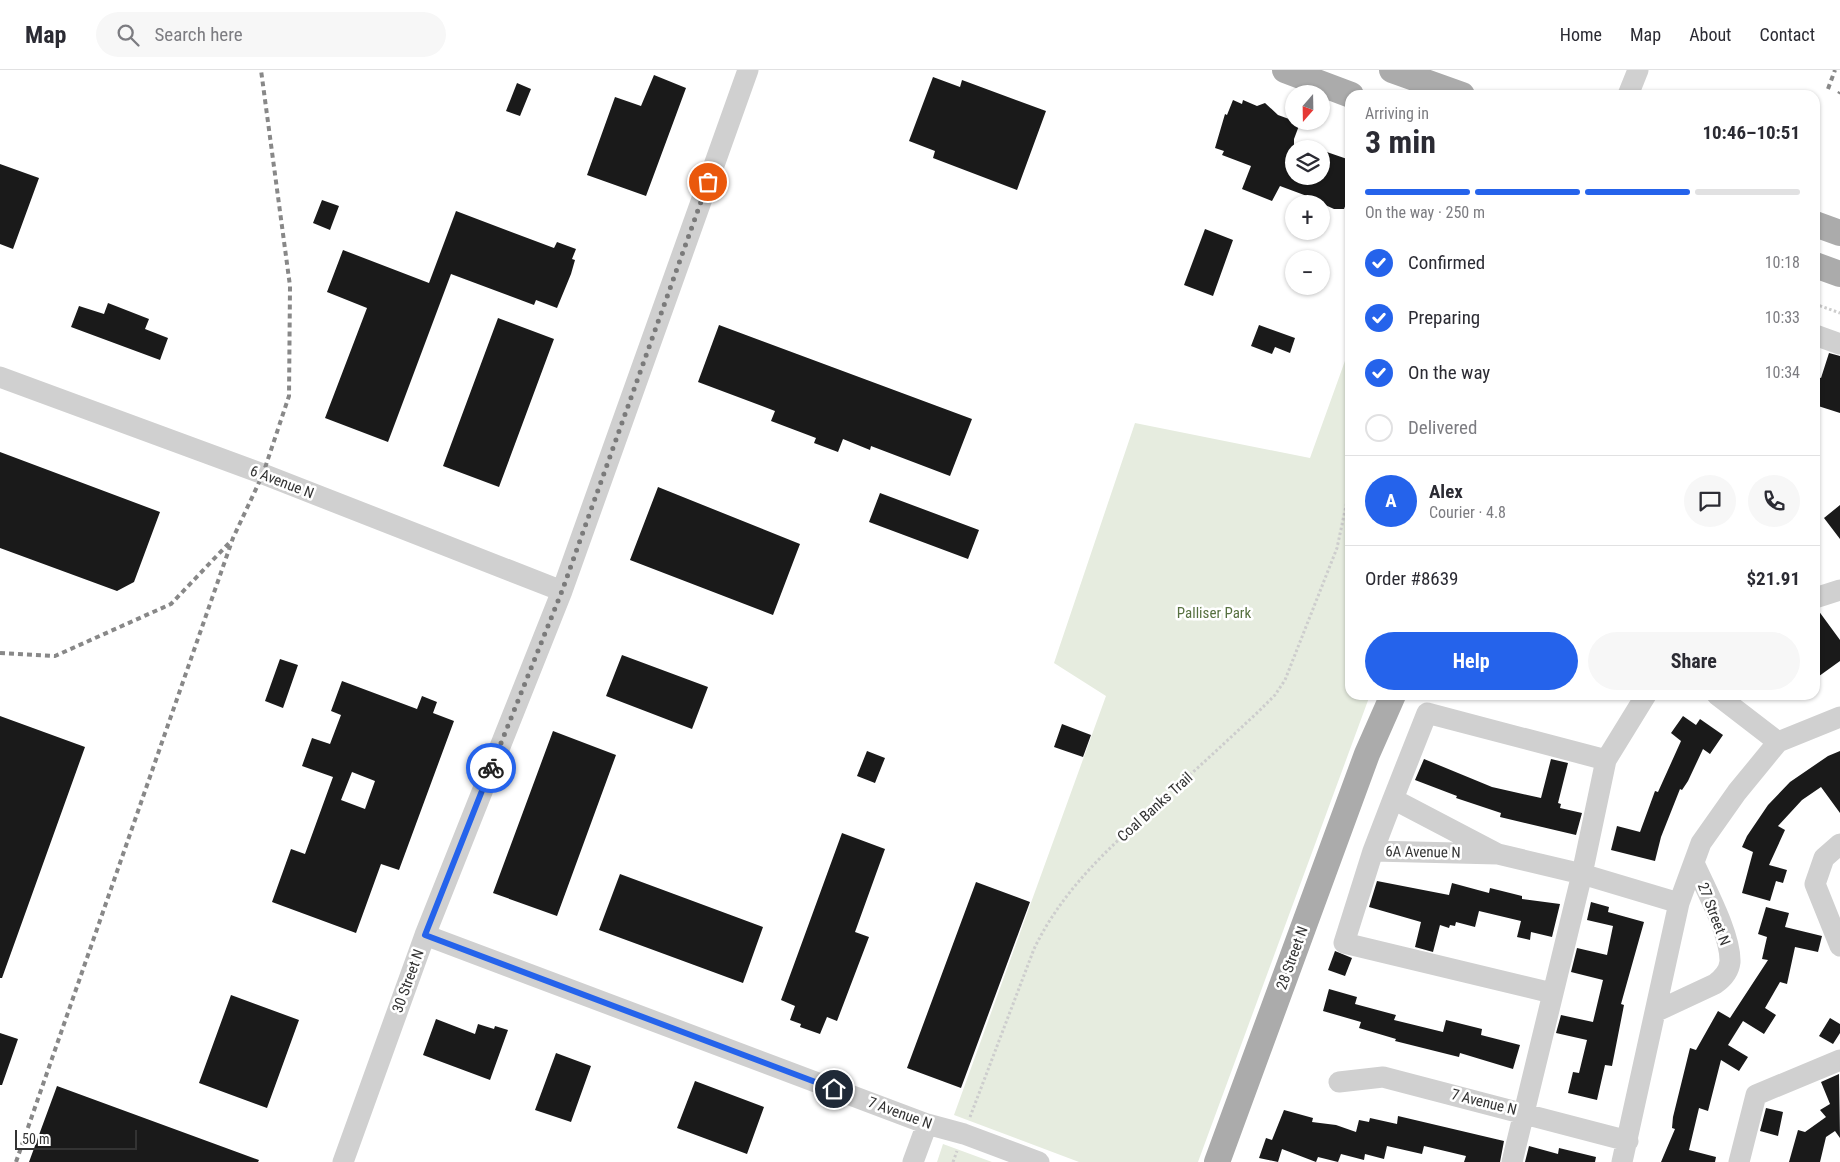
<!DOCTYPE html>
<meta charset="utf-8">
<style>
body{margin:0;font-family:"Roboto Condensed",sans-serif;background:#f7f7f7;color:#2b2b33;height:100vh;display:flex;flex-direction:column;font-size:19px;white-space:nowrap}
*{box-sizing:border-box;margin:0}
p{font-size:16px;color:#7c7c81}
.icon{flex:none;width:28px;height:28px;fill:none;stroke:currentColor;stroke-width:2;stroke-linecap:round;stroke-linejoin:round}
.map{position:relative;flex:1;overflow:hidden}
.panel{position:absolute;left:1345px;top:20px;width:475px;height:610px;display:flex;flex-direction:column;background:#fff;border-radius:15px;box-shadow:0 1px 4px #0004}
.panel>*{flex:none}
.needle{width:32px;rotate:200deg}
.tools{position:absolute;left:1285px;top:15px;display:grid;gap:10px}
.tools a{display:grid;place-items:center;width:45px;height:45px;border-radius:50%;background:#fff;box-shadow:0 1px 4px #0004;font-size:25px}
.scale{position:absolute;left:15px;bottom:12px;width:122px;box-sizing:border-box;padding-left:5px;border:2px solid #333;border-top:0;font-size:14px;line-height:18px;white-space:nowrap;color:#333;-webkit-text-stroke:4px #fff;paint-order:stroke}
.pin{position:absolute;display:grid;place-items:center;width:42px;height:42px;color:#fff;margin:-21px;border:2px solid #fff;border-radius:50%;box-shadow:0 1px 5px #0007}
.courier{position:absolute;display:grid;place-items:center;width:50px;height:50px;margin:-25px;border:4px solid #2563eb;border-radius:50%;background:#fff;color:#222;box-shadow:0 1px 6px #0007}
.summary em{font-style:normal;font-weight:700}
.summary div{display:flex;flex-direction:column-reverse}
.summary{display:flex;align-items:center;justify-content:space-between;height:85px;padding:0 20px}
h1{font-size:32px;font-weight:700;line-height:38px}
.bar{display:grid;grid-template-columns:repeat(4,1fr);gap:8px 5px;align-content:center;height:60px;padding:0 20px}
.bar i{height:6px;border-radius:4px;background:#e1e1e2}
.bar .on{background:#2563eb}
.bar p{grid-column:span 4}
.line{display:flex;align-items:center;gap:12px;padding:0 20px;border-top:1px solid #e1e1e2}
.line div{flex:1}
.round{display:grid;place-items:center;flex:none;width:52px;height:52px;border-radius:26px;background:#f7f7f7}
ol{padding:0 20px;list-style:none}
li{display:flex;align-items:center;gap:15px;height:55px}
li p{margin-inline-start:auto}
li .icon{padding:5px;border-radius:50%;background:#2563eb;color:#fff;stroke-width:4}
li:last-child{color:#7c7c81}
li i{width:28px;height:28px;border:2px solid #e1e1e2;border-radius:50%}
.cta{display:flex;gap:10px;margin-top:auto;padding:10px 20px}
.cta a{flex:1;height:58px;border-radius:30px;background:#2563eb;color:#fff;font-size:20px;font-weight:700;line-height:58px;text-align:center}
.cta a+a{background:#f7f7f7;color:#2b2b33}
header{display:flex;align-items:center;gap:30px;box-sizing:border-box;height:70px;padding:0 25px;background:#fff;border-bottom:1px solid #e1e1e2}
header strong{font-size:24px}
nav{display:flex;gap:28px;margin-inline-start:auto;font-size:18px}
.search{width:350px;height:45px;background:#f7f7f7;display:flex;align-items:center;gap:12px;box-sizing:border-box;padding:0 18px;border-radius:28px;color:#7c7c81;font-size:19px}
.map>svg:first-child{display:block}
.green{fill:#e6ecdf}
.building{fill:#1a1a1a;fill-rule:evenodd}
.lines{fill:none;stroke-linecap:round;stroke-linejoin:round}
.path{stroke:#cdcdcd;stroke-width:3;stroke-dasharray:2.5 2.5;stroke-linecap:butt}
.minor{stroke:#d0d0d0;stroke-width:21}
.major{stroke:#ababab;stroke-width:26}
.rail{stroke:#888;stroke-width:4;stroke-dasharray:5 4;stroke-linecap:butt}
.done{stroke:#7a7a7a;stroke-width:5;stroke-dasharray:0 9}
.route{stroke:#2563eb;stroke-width:6}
.labels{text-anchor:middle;stroke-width:5;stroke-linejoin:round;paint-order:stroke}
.street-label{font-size:15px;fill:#333;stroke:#fff}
.park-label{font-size:15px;fill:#56703f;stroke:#fff}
</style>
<header>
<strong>Map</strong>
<div class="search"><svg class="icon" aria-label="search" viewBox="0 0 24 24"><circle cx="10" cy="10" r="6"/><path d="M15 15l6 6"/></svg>Search here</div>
<nav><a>Home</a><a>Map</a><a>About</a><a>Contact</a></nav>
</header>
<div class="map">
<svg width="1840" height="1092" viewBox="0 0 1840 1092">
<rect width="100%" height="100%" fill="#fff"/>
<path class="green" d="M1350 277V625H1370L1198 1092H1079L954 1045 1106 626 1054 593 1135 353 1310 388Z
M943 1074 992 1092H937Z"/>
<path class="building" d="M654 5 686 18 646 126 587 105 615 27 641 36Z
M933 7 960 17 962 10 1046 41 1017 120 933 88 935 81 909 71Z
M517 13 531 19 520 46 506 41Z
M1233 30 1242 34 1243 30 1257 36 1265 33 1278 45 1300 53 1294 69V106H1321V80L1350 90V124L1344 139H1334L1323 134V132L1280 116 1272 131 1242 119 1251 96 1222 85 1224 81 1215 78 1225 44 1227 45Z
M0 94 39 108 13 179 0 174Z
M322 130 339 136 330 160 313 153Z
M456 141 554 178 557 172 576 179 572 189 575 190 571 204 557 238 536 230 534 235 451 204 388 372 325 348 367 238 327 222 343 180 429 213Z
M1205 159 1233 170 1213 226 1184 215Z
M108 233 149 249 145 259 168 268 160 290 71 257 79 236 104 244Z
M498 248 554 269 499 417 443 396Z
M719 255 972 349 950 406 871 376 870 380 843 369 838 382 814 373 816 368 771 351 775 341 698 312Z
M1259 255 1295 268 1290 283 1275 277 1272 284 1251 276Z
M1829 283 1840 286V343L1815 335V306L1821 308Z
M0 382 160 442 134 512 117 521 0 478Z
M658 417 800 474 773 545 630 490Z
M880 423 979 460 968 489 869 452Z
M1840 435V469L1824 448Z
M1815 540H1818L1840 570V591L1815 609Z
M622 585 708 617 692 659 606 626Z
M280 589 298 595 283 638 265 631Z
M342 611 417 639 422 626 437 632 433 643 454 651 399 800 381 794 356 863 272 832 291 779 305 784 333 707 302 696 312 668 330 674 341 645 331 641ZM352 702 375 711 365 739 341 730Z
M0 646 85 677 2 908H0Z
M1683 646 1696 655 1700 649 1723 665 1710 684 1703 679 1688 711 1682 720 1680 719 1661 767 1655 791 1611 780 1617 756 1640 762 1655 721 1658 722 1681 671 1671 663Z
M1062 654 1091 665 1083 687 1054 677Z
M553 661 616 685 557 846 493 823Z
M867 681 885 688 875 713 857 706Z
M1840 681V743L1821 717 1802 730 1778 756 1785 760 1769 795 1787 800 1783 813 1776 811 1770 831 1742 823 1753 782 1742 777 1747 766 1768 735 1790 712 1828 686Z
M1424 689 1492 717 1541 728 1551 689 1568 693 1558 733 1561 734 1560 738 1582 743 1576 765 1500 747 1501 743 1456 728 1457 726 1415 710Z
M842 763 885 779 855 862 869 867 837 951 827 947 820 964 800 957 801 954 790 950 795 936 781 930Z
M620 804 763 857 743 913 599 860Z
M1377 811 1449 825 1452 813 1489 823 1490 818 1522 826V829L1560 834 1552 867 1531 862 1530 870 1517 867 1521 851 1479 841 1475 857 1456 852 1455 856 1450 855 1449 858 1440 855 1433 882 1415 877 1421 852 1369 837Z
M976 812 1030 832 961 1018 907 998Z
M1591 832 1609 837 1608 842 1644 852 1621 934 1624 935 1612 996 1605 995 1597 1030 1568 1023 1573 1002 1579 1003 1587 970 1556 963 1561 945 1593 952 1603 910 1571 902 1577 878 1607 885 1613 856 1587 850Z
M1766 837 1789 843 1785 857 1822 866 1818 882 1795 877 1787 914 1780 912 1765 938 1776 945 1764 964 1743 951 1728 975 1748 987 1739 1001 1721 990 1708 1041 1699 1038 1689 1080 1716 1087 1715 1092H1661L1675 1059 1672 1058 1673 1047 1690 978 1696 980 1718 941 1730 948 1768 890 1762 889 1767 867 1758 864Z
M1335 881 1352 888 1345 906 1328 900Z
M1329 919 1357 927 1355 934 1396 945 1394 950 1443 962 1446 950 1482 959 1481 965 1520 975 1513 999 1460 983 1459 987 1395 971 1396 969 1359 958 1361 952 1323 941Z
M231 925 299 950 267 1038 199 1013Z
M1830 948 1840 954V963L1833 974 1819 966Z
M436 949 475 964 478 954 494 959 495 956 508 960 490 1010 423 985Z
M0 963 18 969 2 1015H0Z
M556 983 591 996 571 1052 535 1040Z
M1839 1004 1840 1068 1835 1061 1826 1067 1820 1092H1789L1798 1060 1805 1062 1826 1047 1820 1040 1830 1034 1821 1012Z
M695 1011 764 1037 747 1084 677 1058Z
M57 1016 259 1090 258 1092H29Z
M1766 1038 1783 1042 1778 1066 1760 1061Z
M1284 1040 1313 1048 1312 1052 1336 1055 1356 1062 1359 1050 1369 1052 1370 1048 1397 1054 1398 1046 1504 1071 1500 1092H1464L1466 1086 1424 1076 1422 1084 1387 1076 1384 1089 1365 1084 1364 1090 1341 1084 1338 1092 1318 1087 1316 1092 1282 1079 1278 1092 1259 1088 1266 1068 1272 1070Z
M1529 1076 1558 1084 1559 1078 1596 1087 1595 1092H1525Z"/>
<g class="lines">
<path class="path" d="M1815 234 1840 243
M970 1047 1034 879C1065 814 1119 769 1171 722 1200 696 1229 669 1258 642L1275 625 1285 610 1337 478 1350 417
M953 1092 957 1081"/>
<path class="minor" d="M1628 25 1638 0
M1815 265 1840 274
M0 307 263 404 562 521
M1815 528 1840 520
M1717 625 1778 672
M1778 672 1840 647
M1606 690 1646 625
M1393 729 1427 643 1606 690 1582 804 1512 1092
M1840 774 1824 788 1815 814 1840 876
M1373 781 1344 873 1552 923
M1498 784 1393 729 1373 781 1498 784 1582 804 1679 833
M425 865 927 1054 964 1064 1039 1092
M1655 942 1715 914C1722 909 1729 901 1730 892 1731 865 1705 818 1694 793
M1339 1012 1383 1007 1628 1071
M343 1092 425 865 562 521 748 0
M913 1092 927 1054
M1622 1092 1679 833 1701 773 1737 722 1778 672
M1739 1092 1756 1025 1840 990"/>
<path class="major" d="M1285 0 1351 25
M1392 0 1462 25
M1815 154 1840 163
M1815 195 1840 204
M1217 1092 1367 684 1393 625"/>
<path class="rail" d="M1828 19 1835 0
M1839 24 1840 22
M0 583 55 586 171 534 230 472
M16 1092 233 468 263 404 289 326 290 216 261 0"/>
</g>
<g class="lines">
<path class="done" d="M491 698 562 521 708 112"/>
<path class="route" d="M491 698 425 865 834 1019"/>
</g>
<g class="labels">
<g class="street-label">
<text transform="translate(282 412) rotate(21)" y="5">6 Avenue N</text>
<text transform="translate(1155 737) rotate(-42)" y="5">Coal Banks Trail</text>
<text transform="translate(1423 782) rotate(1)" y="5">6A Avenue N</text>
<text transform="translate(1714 844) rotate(69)" y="5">27 Street N</text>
<text transform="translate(1292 888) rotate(-70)" y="5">28 Street N</text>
<text transform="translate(408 911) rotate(-70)" y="5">30 Street N</text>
<text transform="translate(1484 1032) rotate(14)" y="5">7 Avenue N</text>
<text transform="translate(900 1043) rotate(20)" y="5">7 Avenue N</text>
</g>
<g class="park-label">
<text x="1214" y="548">Palliser Park</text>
</g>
</g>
</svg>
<div class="tools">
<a><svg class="needle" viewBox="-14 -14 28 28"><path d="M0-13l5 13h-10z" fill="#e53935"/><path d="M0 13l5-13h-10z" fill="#7c7c81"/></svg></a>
<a><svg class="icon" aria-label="layers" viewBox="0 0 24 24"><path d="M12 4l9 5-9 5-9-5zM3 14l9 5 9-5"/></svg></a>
<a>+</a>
<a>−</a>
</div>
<div class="scale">50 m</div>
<div class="pin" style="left:708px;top:112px;background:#ea580c"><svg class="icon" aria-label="bag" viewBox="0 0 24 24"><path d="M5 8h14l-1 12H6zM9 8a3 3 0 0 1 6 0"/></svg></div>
<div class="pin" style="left:834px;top:1019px;background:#1f2937"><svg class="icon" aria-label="home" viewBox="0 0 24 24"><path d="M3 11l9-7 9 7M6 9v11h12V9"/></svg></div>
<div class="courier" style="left:491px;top:698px"><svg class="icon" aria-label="bike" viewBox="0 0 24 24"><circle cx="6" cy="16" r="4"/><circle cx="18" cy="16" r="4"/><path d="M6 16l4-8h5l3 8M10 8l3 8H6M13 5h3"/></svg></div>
<section class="panel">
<div class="summary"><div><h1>3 min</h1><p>Arriving in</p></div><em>10:46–10:51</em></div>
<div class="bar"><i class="on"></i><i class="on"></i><i class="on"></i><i></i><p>On the way · 250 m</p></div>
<ol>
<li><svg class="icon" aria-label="check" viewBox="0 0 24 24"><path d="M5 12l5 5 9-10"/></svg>Confirmed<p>10:18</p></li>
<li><svg class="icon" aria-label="check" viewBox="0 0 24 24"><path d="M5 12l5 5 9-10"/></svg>Preparing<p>10:33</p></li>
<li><svg class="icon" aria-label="check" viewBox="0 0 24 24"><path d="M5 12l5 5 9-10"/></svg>On the way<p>10:34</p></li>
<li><i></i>Delivered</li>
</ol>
<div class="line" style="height:90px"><b class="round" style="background:#2563eb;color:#fff">A</b><div><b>Alex</b><p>Courier · 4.8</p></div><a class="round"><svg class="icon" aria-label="chat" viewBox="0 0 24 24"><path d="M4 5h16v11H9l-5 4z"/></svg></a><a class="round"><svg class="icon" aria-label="phone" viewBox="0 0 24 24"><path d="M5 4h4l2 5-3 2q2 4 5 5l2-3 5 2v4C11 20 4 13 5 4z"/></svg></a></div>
<div class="line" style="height:65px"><div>Order #8639</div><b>$21.91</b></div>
<div class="cta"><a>Help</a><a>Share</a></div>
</section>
</div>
